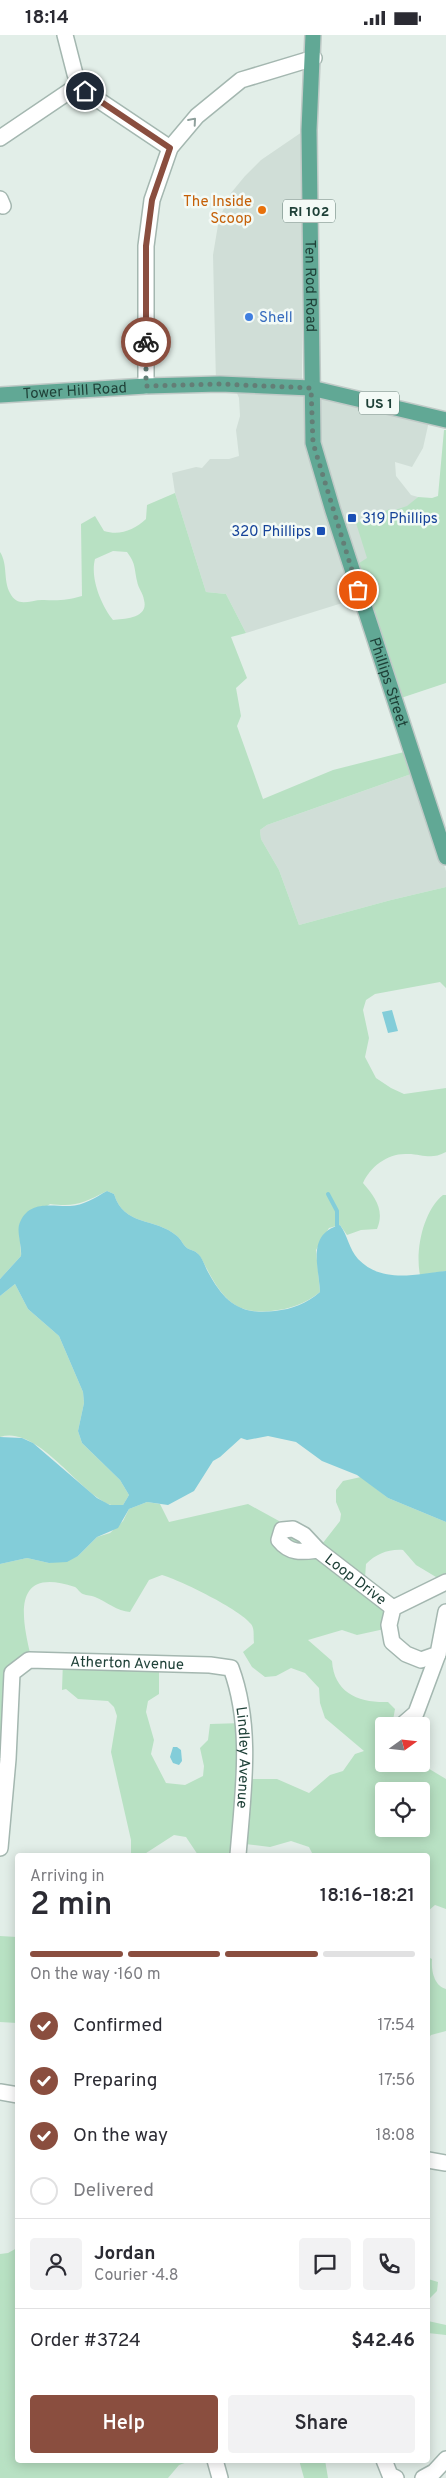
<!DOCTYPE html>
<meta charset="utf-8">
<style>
body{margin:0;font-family:Overpass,sans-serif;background:#f2f2f3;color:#2b2b33;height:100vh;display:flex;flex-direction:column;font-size:19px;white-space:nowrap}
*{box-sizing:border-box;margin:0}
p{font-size:16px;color:#7c7c81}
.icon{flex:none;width:28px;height:28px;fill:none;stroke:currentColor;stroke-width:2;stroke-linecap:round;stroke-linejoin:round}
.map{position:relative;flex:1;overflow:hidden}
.drawer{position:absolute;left:15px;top:1818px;width:415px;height:610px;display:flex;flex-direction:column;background:#fff;border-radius:5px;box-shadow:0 2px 12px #0003}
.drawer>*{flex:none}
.needle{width:32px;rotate:75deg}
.controls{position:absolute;left:375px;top:1682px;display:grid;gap:10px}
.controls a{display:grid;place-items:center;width:55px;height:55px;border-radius:5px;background:#fff;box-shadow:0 2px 12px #0003;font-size:25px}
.pin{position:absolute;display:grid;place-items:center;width:42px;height:42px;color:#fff;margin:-21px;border:2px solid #fff;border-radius:50%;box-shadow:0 1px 5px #0007}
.courier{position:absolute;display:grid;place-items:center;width:50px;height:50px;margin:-25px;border:4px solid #8a4e3f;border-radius:50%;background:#fff;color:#222;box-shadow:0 1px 6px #0007}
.summary em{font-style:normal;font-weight:600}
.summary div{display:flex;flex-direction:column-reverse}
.summary{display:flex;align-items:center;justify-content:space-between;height:85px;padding:0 15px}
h1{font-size:32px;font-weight:600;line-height:38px}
.bar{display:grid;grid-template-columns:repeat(4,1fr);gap:8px 5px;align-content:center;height:60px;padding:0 15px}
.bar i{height:6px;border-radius:4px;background:#e1e1e2}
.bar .on{background:#8a4e3f}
.bar p{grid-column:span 4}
.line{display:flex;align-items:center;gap:12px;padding:0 15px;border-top:1px solid #e1e1e2}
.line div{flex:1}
.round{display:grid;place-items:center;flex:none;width:52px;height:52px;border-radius:5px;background:#f2f2f3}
ol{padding:0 15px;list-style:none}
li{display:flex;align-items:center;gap:15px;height:55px}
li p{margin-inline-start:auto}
li .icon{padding:5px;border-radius:50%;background:#8a4e3f;color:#fff;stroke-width:4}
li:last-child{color:#7c7c81}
li i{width:28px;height:28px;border:2px solid #e1e1e2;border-radius:50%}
.button{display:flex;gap:10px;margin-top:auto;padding:10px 15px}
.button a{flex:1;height:58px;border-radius:5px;background:#8a4e3f;color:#fff;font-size:20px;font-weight:600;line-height:58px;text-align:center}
.button a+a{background:#f2f2f3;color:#2b2b33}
.status{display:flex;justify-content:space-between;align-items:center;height:35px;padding:0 25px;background:#fff;direction:ltr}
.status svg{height:14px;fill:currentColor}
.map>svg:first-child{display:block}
.built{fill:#d0ded7}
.green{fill:#b8e1c3;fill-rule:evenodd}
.water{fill:#83cdd9}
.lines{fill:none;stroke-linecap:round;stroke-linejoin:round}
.stream{stroke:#83cdd9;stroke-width:4}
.minor-casing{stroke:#a4b7b0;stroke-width:18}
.major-casing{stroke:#c0cac7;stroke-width:18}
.minor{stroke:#fff;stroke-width:15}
.major{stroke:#61a895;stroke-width:15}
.oneway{stroke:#8fa09c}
.done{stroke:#637e76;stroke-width:5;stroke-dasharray:0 9}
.route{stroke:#8a4e3f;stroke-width:6}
.food-dot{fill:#e8710a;stroke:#f3faf6;stroke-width:2}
.shop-dot{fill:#3f7fe0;stroke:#f3faf6;stroke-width:2}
.transit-dot{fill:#1a4fb4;stroke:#f3faf6;stroke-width:2}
.labels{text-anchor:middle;stroke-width:5;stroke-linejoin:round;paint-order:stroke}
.shield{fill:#f3faf6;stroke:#5f7871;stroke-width:1}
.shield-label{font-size:14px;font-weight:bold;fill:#1f4138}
.food-label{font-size:15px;fill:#c56008;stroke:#f3faf6;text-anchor:end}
.street-label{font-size:15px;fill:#1f4138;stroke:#f3faf6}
.shop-label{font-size:15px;fill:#366cbe;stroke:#f3faf6;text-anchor:start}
.transit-label{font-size:15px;fill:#164399;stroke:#f3faf6;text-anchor:start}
</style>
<div class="status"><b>18:14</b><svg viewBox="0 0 49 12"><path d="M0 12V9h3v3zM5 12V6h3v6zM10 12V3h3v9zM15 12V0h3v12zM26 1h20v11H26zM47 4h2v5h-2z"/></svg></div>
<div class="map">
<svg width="446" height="2443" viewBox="0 0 446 2443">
<rect width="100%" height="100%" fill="#e2eee8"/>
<path class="built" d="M302 97V347L429 386 423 413 412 432 395 427 396 441 411 460 418 462 395 483 390 475 382 486 358 568 352 565 246 598 226 559 206 557 175 458 172 438 196 432 202 433 210 424H229L239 421 236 395 240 381 239 363 233 349 216 348 213 220 219 184 231 158 245 141 261 125Z
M414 738 446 836V852L391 865 299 890 279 835 261 804 260 795 267 790Z"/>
<path class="green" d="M444 395H446V648L392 666 350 534 367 523 356 488 390 474 392 476 407 471 418 462 432 463 438 461Z
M175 458 206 557 226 559 246 598 231 602 247 643 236 653 241 681 237 691 263 764 333 735 408 716 414 738 267 790 260 795 261 804 279 835 299 890 391 865 446 852V953L440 947 375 959 366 965 363 975 369 1003 365 1022 376 1043 391 1053 404 1059 446 1053V1117C429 1126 422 1118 405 1119 387 1119 370 1132 363 1148 375 1162 385 1175 377 1194L361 1195 347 1200 340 1190 329 1193 316 1215 320 1257C305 1269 290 1274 271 1276 236 1280 222 1263 207 1234 204 1229 201 1221 197 1218 194 1215 190 1215 187 1213 183 1210 181 1204 177 1201 155 1182 124 1192 114 1159L107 1156C83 1168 77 1172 50 1169L19 1190 21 1221 0 1244V517C8 529 3 545 10 558 18 574 31 564 44 565 59 566 68 565 82 561L81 489 95 481 104 496C120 501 134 495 146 484L147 470ZM113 516 127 517C136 529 134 533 137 546 138 553 143 558 144 565 149 583 125 584 113 585 101 570 90 543 95 524Z
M443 1160H446V1236L420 1240C415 1216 423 1176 443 1160Z
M15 1249 28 1274 59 1301 83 1357 84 1368 78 1396 82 1408 120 1445 129 1460 123 1470C118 1470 112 1471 108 1469 77 1455 37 1390 0 1402V1261Z
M361 1442 388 1463 446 1487V1548L416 1530 403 1515C388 1514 376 1519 366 1529L364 1557 392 1574 389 1593 357 1600 342 1595 308 1605 332 1626C334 1658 359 1668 388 1667L395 1674 392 1691H384V1729H421L446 1744V1874L435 1870 428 1876V1820H313L309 1812 291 1806 270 1812 245 1809 239 1820H198L186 1802 174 1800 143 1820H131V1805L111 1717 117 1681 114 1672 108 1666 78 1664 66 1654 62 1655 63 1626 159 1635V1659L148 1666 146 1677 154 1705 151 1719 166 1748 185 1750 203 1741 204 1731 200 1713 208 1705 210 1689 243 1688 246 1744H277L309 1758 330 1740 343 1736 355 1719 364 1716 325 1683 320 1668 319 1653 305 1638 291 1633 276 1641 265 1642 252 1632 243 1617 254 1608C253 1602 255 1594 251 1589 241 1575 180 1545 162 1540L149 1545 130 1577C117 1576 107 1567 95 1562 91 1560 87 1561 83 1559 80 1558 78 1554 75 1552 12 1531 21 1581 31 1622L12 1639 0 1764V1529L27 1523 49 1528 78 1521 97 1502 110 1498 123 1486 129 1474 147 1467 160 1469 169 1487 248 1469 279 1486 281 1492 305 1513H319L340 1486 341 1479 336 1467V1455L343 1446ZM384 1756H421V1794H384Z
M0 1901 17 1902V1988L0 1987Z
M428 1922 432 1924C431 1935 434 1951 446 1954V1996L431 2000 428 2004Z
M17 2213 18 2425H193L179 2430 168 2443H0V2219L8 2218Z
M428 2244 438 2247 437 2256 428 2265Z
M428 2283V2286L446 2290V2300L428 2298Z
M299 2425H325L328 2443H304Z"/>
<path class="water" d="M392 975 398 996 388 998 382 977Z
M107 1156 114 1159C124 1192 155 1182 177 1201 181 1204 183 1210 187 1213 190 1215 194 1215 197 1218 202 1221 205 1232 208 1237 225 1268 240 1280 275 1276 292 1274 306 1269 320 1257 319 1232 306 1199 340 1190 348 1201 349 1214 358 1224 382 1249 416 1239 446 1236V1487L388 1463 357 1440 322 1426 296 1407 268 1401 247 1405 241 1403 220 1422 213 1426 194 1456 168 1470 147 1467 129 1474 118 1493 97 1502 78 1521 67 1527 49 1528 27 1523 0 1529V1402L22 1403 33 1408 97 1463 110 1470H123L129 1460 120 1445 82 1408 78 1396 84 1368 83 1357 59 1301 28 1274 15 1249 0 1261V1244L21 1221C22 1212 17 1198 19 1190 28 1164 52 1172 70 1171 83 1171 96 1162 107 1156Z
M173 1712H177L181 1715 182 1726 179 1730 173 1728 170 1722Z"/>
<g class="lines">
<path class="stream" d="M328 1159 337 1176V1191"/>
<defs>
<g id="minor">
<path d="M65 0 75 39 85 56 170 113"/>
<path d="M0 103 80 49"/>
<path d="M0 164 3 171"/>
<path d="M146 351V211L152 165 170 113 197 81 241 45 314 23"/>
<path id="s1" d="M318 1515C302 1517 290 1519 279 1505L282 1495 293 1494 304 1500 318 1515 393 1573"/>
<path d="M446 1547 393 1573 389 1590 392 1607 406 1619 421 1625 438 1619 446 1577"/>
<path d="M401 1691 416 1678 438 1619"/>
<path id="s2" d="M0 1813 8 1724 12 1638 29 1625 210 1630 231 1633C253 1692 243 1758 238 1820"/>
<path d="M0 2057 18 2060"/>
<path d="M428 2125 446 2128"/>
<path d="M215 2425 220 2443"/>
<path d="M384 2425 390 2440 396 2443"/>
<path d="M423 2443 434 2437 446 2424"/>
</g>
<g id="major">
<path id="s3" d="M313 0 309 95 313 408 333 476 446 822"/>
<path id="s4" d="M0 360 146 351 220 349 311 353 446 385"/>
</g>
</defs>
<use href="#minor" class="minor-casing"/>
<use href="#major" class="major-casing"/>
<use href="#minor" class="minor"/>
<use href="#major" class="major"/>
</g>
<defs><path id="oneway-chevron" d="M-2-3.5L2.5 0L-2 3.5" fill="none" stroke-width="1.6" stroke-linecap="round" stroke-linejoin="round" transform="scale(1.25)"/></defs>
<use class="oneway" href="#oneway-chevron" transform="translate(193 86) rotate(-49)"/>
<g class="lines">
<path class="done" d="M146 307V351L220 349 311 353 313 408 358 555"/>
<path class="route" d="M85 56 170 113 152 165 146 211V307"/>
</g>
<circle class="food-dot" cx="262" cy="175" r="5"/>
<circle class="shop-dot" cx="249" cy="282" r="5"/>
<g class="transit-dot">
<rect x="347" y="478" width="10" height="10" rx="2.5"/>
<rect x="316" y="491" width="10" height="10" rx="2.5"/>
</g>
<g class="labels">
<g class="shield">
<rect x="283" y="164.5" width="52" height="23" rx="4"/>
<rect x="359" y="356.5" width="40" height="23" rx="4"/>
</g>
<g class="shield-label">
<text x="309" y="181">RI 102</text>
<text x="379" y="373">US 1</text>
</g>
<g class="food-label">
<text x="252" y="171">The Inside<tspan x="252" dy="17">Scoop</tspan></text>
</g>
<g class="street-label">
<text dy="5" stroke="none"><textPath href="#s3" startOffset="251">Ten Rod Road</textPath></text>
<text dy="5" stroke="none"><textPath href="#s4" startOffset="75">Tower Hill Road</textPath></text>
<text dy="5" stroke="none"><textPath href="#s3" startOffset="659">Phillips Street</textPath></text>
<text dy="5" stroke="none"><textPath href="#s1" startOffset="145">Loop Drive</textPath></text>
<text dy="5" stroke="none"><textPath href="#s2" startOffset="295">Atherton Avenue</textPath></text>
<text dy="5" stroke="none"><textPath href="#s2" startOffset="490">Lindley Avenue</textPath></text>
</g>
<g class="shop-label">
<text x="259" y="287">Shell</text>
</g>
<g class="transit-label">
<text x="362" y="488">319 Phillips</text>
<text x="311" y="501" text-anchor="end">320 Phillips</text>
</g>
</g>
</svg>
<div class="controls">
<a><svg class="needle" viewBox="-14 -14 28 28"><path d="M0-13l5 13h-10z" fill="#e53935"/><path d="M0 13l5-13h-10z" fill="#7c7c81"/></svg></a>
<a><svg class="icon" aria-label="locate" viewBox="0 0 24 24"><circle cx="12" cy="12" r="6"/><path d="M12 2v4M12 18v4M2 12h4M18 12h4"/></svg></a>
</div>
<div class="pin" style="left:358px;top:555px;background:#ea580c"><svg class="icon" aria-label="bag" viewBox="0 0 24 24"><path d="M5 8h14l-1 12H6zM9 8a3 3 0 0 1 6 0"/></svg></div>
<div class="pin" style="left:85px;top:56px;background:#1f2937"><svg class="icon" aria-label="home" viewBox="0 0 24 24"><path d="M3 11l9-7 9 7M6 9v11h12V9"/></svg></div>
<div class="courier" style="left:146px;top:307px"><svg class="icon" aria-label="bike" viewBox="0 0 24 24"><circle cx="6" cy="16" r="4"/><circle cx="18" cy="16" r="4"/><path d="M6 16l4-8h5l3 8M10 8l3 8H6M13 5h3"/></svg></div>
<section class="drawer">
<div class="summary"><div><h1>2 min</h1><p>Arriving in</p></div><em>18:16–18:21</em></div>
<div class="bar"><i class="on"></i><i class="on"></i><i class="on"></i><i></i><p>On the way · 160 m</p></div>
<ol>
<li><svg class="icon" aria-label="check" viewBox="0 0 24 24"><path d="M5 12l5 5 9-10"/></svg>Confirmed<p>17:54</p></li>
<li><svg class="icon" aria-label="check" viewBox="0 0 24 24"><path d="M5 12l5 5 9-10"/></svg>Preparing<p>17:56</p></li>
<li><svg class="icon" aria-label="check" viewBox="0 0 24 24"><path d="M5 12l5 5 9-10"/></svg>On the way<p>18:08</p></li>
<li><i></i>Delivered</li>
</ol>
<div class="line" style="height:90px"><a class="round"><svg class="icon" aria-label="person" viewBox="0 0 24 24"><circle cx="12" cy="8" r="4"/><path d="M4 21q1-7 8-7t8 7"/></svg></a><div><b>Jordan</b><p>Courier · 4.8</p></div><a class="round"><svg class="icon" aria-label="chat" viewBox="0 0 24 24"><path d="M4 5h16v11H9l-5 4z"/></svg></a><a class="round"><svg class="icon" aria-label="phone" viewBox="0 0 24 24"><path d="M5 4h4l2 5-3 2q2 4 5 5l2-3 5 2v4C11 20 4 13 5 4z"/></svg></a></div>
<div class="line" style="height:65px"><div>Order #3724</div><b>$42.46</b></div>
<div class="button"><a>Help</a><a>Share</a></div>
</section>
</div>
